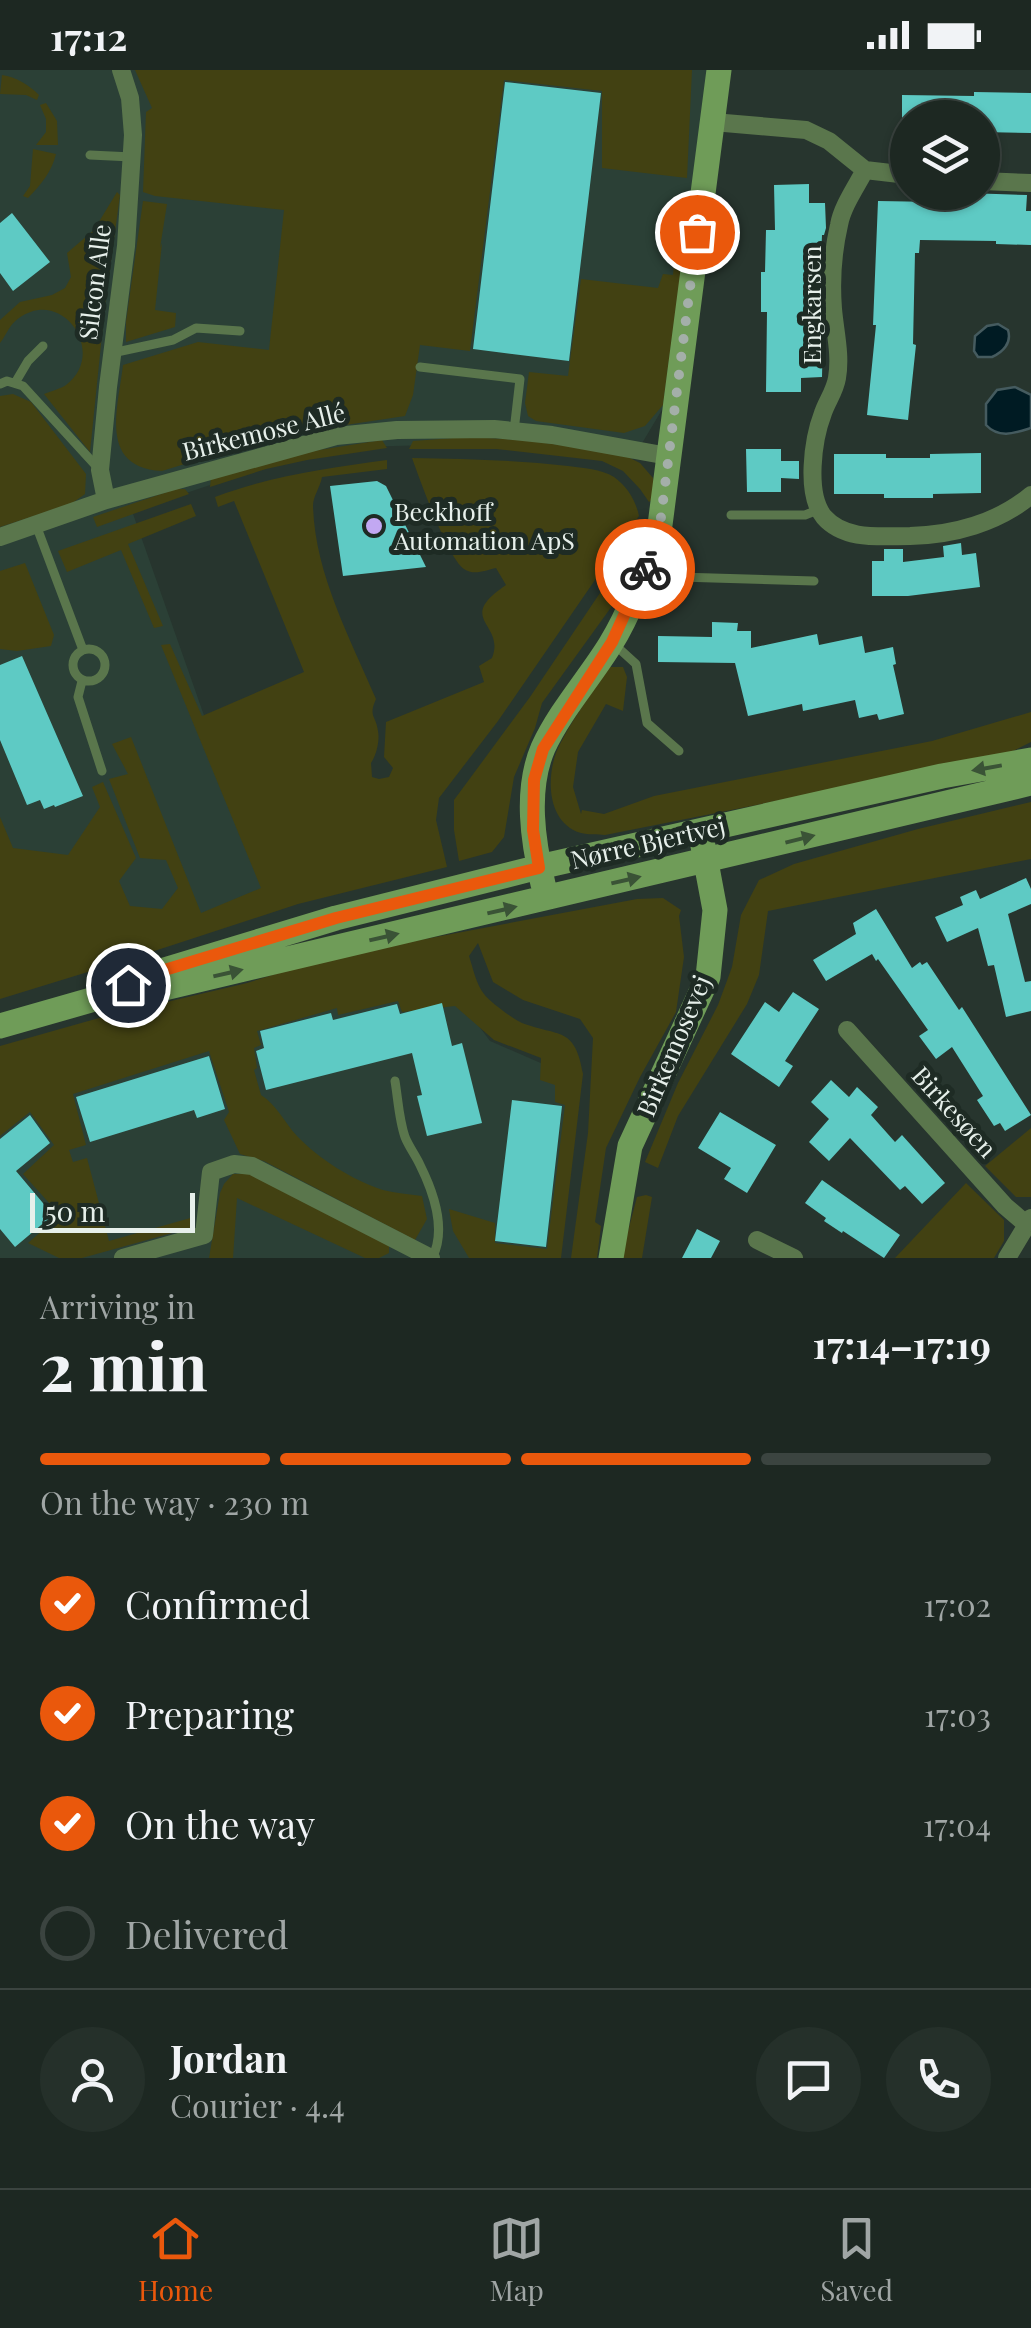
<!DOCTYPE html>
<meta charset="utf-8">
<style>
body{margin:0;font-family:"Playfair Display",serif;background:#25302a;color:#f1f3f6;height:100vh;display:flex;flex-direction:column;font-size:38px;white-space:nowrap}
*{box-sizing:border-box;margin:0}
p{font-size:32px;color:#a0a6a5}
.icon{flex:none;width:55px;height:55px;fill:none;stroke:currentColor;stroke-width:2;stroke-linecap:round;stroke-linejoin:round}
.map{position:relative;height:1188px;overflow:hidden}
.side{display:flex;flex-direction:column;background:#1d2822;flex:1}
.side>*{flex:none}
.tools{position:absolute;left:890px;top:30px;display:grid;gap:20px}
.tools a{display:grid;place-items:center;width:110px;height:110px;border-radius:50%;background:#1d2822;box-shadow:0 2px 8px #0004,0 0 0 2px #3b4440;font-size:50px}
.scale{position:absolute;left:30px;bottom:25px;width:165px;box-sizing:border-box;padding-left:10px;border:5px solid #e7f0eb;border-top:0;font-size:28px;line-height:35px;white-space:nowrap;color:#e7f0eb;-webkit-text-stroke:8px #1e2b24;paint-order:stroke}
.pin{position:absolute;display:grid;place-items:center;width:85px;height:85px;color:#fff;margin:-42px;border:5px solid #fff;border-radius:50%;box-shadow:0 2px 10px #0007}
.courier{position:absolute;display:grid;place-items:center;width:100px;height:100px;margin:-50px;border:8px solid #ea580c;border-radius:50%;background:#fff;color:#222;box-shadow:0 2px 12px #0007}
.overview em{font-style:normal;font-weight:700}
.overview div{display:flex;flex-direction:column-reverse}
.overview{display:flex;align-items:center;justify-content:space-between;height:170px;padding:0 40px}
h1{font-size:65px;font-weight:700;line-height:75px}
.bar{display:grid;grid-template-columns:repeat(4,1fr);gap:15px 10px;align-content:center;height:120px;padding:0 40px}
.bar i{height:12px;border-radius:8px;background:#3b4440}
.bar .active{background:#ea580c}
.bar p{grid-column:span 4}
.line{display:flex;align-items:center;gap:25px;padding:0 40px;border-top:2px solid #3b4440}
.line div{flex:1}
.round{display:grid;place-items:center;flex:none;width:105px;height:105px;border-radius:52px;background:#25302a}
ol{padding:0 40px;list-style:none}
li{display:flex;align-items:center;gap:30px;height:110px}
li p{margin-inline-start:auto}
li .icon{padding:10px;border-radius:50%;background:#ea580c;color:#fff;stroke-width:4}
li:last-child{color:#a0a6a5}
li i{width:55px;height:55px;border:5px solid #3b4440;border-radius:50%}
.status{display:flex;justify-content:space-between;align-items:center;height:70px;padding:0 50px;background:#1d2822;direction:ltr}
.status svg{height:28px;fill:currentColor}
.tabs{display:flex;justify-content:space-around;align-items:center;height:140px;border-top:2px solid #3b4440;background:#1d2822;font-size:28px;color:#a0a6a5}
.tabs a{display:grid;justify-items:center;gap:5px}
.tabs .active{color:#ea580c}
.map>svg:first-child{display:block}
.built{fill:#2b4036}
.green{fill:#424112}
.water{fill:#001b23;stroke:#455b5f;stroke-width:2.5}
.building{fill:#5ecac4}
.lines{fill:none;stroke-linecap:round;stroke-linejoin:round}
.lane{stroke:#5a764c;stroke-width:9}
.street{stroke:#5a764c;stroke-width:18}
.secondary{stroke:#6f9c58;stroke-width:25}
.oneway{fill:#3a5336}
.done{stroke:#a4afa9;stroke-width:10;stroke-dasharray:0 18}
.route{stroke:#ea580c;stroke-width:12}
.poi-dot{fill:#c2a8f2;stroke:#1e2b24;stroke-width:4}
.labels{text-anchor:middle;stroke-width:10;stroke-linejoin:round;paint-order:stroke}
.street-label{font-size:25px;fill:#e7f0eb;stroke:#1e2b24}
.poi-label{font-size:25px;fill:#e7f0eb;stroke:#1e2b24;text-anchor:start}
</style>
<div class="status"><b>17:12</b><svg viewBox="0 0 49 12"><path d="M0 12V9h3v3zM5 12V6h3v6zM10 12V3h3v9zM15 12V0h3v12zM26 1h20v11H26zM47 4h2v5h-2z"/></svg></div>
<div class="map">
<svg width="1031" height="1188" viewBox="0 0 1031 1188">
<rect width="100%" height="100%" fill="#27352e"/>
<path class="built" d="M0 0H708L666 333 632 390 462 374 360 377 270 395 132 441 268 827 0 928Z
M431 892 490 971 552 998 573 1034 554 1188H0V1003Z"/>
<path class="green" d="M135 0H692L687 108 602 98V21L504 10 470 281 420 275 413 325 405 346 279 365 162 401C98 397 118 339 123 295L198 272 269 280 284 140 155 126 143 122 146 42 152 38Z
M2 5C16 7 29 15 39 25L37 30 26 25 0 24Z
M46 33 57 51 58 75H36L46 62V49L40 35Z
M33 79 56 84C52 101 41 115 28 128L23 126 30 116Z
M117 122 120 125 105 235 90 382 44 324C51 321 60 319 66 315 108 284 63 216 19 248 9 255 7 264 0 273V250L20 232 52 225 65 218 71 207 67 183 94 160Z
M143 131 167 134 160 178 162 173 155 240 176 243 175 257 126 272V252Z
M674 194 681 200 663 335 645 356 624 363 536 351 528 346 525 333 529 302 568 306 581 209 658 218 663 204 673 205Z
M13 324 31 332 86 404 85 424 71 434 0 457V326Z
M468 367 523 370 620 383 640 393 653 408 656 426 649 432 640 419 623 401 602 391 496 379H409L413 371Z
M382 370 387 378 307 390 266 399 210 417 211 407 275 387Z
M412 388C464 389 516 390 568 396 583 398 601 399 614 407 627 416 636 431 639 446L498 651 439 728 436 750 447 797 298 834 130 889 0 929V747L13 778 68 785 100 737 92 717 103 712 136 788 119 811 130 836 162 839 178 818 166 790 140 788 109 709 128 704 112 674 131 667 201 843 261 818 161 575 170 574 202 646 304 602 234 431 218 437 215 427C270 406 328 398 387 390V399L322 407C320 418 313 426 313 436 315 504 350 568 376 629 368 647 376 645 378 661 380 671 376 686 371 693L372 707 379 709 389 707 393 698 384 687 386 652 484 612 479 596 492 588C506 553 454 550 506 515L496 498C486 500 474 506 464 499 447 487 420 410 412 388Z
M176 419H185L189 424 97 457 93 447Z
M191 434 196 446 128 474 163 556 154 558 121 480 67 502 58 481Z
M645 456 612 536 542 633 535 658 514 707 504 767 492 782 459 791 454 760V730L530 627Z
M25 493 54 565 51 576 17 581 0 579V501Z
M610 597H623L627 607 623 641 606 634 578 682 573 717 581 744 582 740 604 744 654 726 932 671 1031 642V672L1003 686 605 765C598 764 588 765 581 763 548 753 546 711 556 683 567 657 593 620 610 597Z
M1031 732V789L768 841 759 905 747 934 678 1046 658 1098 645 1092 678 1013 718 935 732 897 741 845 759 810 794 794 918 759Z
M663 828 681 840 679 846 684 887 676 942 640 1007 606 1078 595 1152 601 1156 597 1188H571L588 1063 593 968 580 949 523 930 493 912 478 873 469 886C473 898 476 914 484 924 490 932 513 949 522 953 559 967 575 956 583 1004L561 1188H469L453 1161 449 1139 495 1153V1173L547 1179 565 1035 555 1032V1015L540 1010 541 988 494 970 455 936 402 942 398 931 338 945 337 938 257 961 261 975 254 978 257 998 254 1000 261 1025C277 1035 284 1052 297 1066 319 1089 352 1110 383 1120 395 1123 409 1124 422 1126L427 1149 415 1170 264 1091 240 1084 224 1050 229 1042 209 981 73 1024 86 1075 69 1080 73 1092 87 1088 109 1171 194 1147V1157L82 1188H59L28 1173 60 1145 23 1104 54 1075 30 1042 0 1066V976L99 948 247 913 314 892 409 872 637 829Z
M1031 1058V1127H1016L985 1096Z
M233 1104H251L389 1176V1183L379 1188H365L237 1128 233 1188H209L220 1123 224 1114Z
M966 1113 1004 1150V1171L994 1188H895Z
M646 1125 652 1127 642 1188H621L637 1127Z"/>
<path class="water" d="M998 254 1008 260C1012 273 1003 282 992 287H978L974 281 975 266 987 256Z
M1015 317 1031 325V358C1015 363 999 369 986 355V334L997 320Z"/>
<path class="building" d="M505 12 601 23 569 291 473 279Z
M974 22 1031 23V63L982 62V48H902V25L974 26Z
M809 114V133H825L826 158 824 165H822L820 212H818V250H822L823 259 822 307 801 308V322H766L767 242H761V202H765L766 160H775L774 115Z
M937 122 1027 125 1026 141H1031V175L996 174V171L920 170 919 183H915L913 274 916 275 908 350 867 345 876 255H873L878 131 937 132Z
M12 143 50 192 13 221 0 203V153Z
M746 379H781V391H799V409L781 408V422H747Z
M981 383V423L933 424V428H884V424H834V384H886V388H930V384Z
M377 411 386 416 426 497 343 506 330 416Z
M961 473 962 485 976 483 980 517 908 526H872V491H884V479H903V492L944 487 943 476Z
M712 552 738 553 737 561H751V578L817 564 819 575 862 566 865 583 893 577 896 594 893 595 904 644 879 650 877 644 859 648 855 630 803 641 802 634 748 646 735 593 658 592V566L712 567Z
M22 586 83 726 55 737 54 735 44 739 40 730 27 735 0 670V595Z
M1026 808 1031 819V834L1008 844 1025 912 1031 911V941L1006 947 994 895 988 896 978 858 947 872 935 847 963 835 960 827 976 820 980 829Z
M876 839 912 898 920 892 922 895 927 892 959 940 962 937 1031 1045 1005 1061 1000 1053 994 1056 977 1030 983 1026 952 977 936 989 919 966 928 960 878 889 876 891 872 884 826 911 813 890 856 864 853 853Z
M793 922 819 939 785 991 793 996 779 1017 731 984 765 932 779 942Z
M442 933 452 976 462 973 482 1053 427 1066 417 1026 422 1025 412 983 266 1020 256 981 264 978 260 961 331 943 333 950 397 934 400 944Z
M209 986 225 1039 197 1048 194 1040 90 1072 76 1027Z
M831 1010 849 1027 857 1017 878 1037 871 1045 895 1072 902 1065 945 1113 922 1134 905 1116 900 1120 850 1068 829 1091 809 1072 829 1049 811 1032Z
M512 1030 562 1036 546 1177 495 1171Z
M720 1042 776 1075 747 1123 724 1109 731 1098 698 1078Z
M30 1045 50 1073 16 1101 53 1145 15 1177 0 1159V1069Z
M822 1110 900 1165 884 1188 843 1161 842 1163 824 1151 826 1148 805 1133Z
M697 1159 720 1171 711 1188H682Z"/>
<g class="lines">
<path class="lane" d="M90 85 132 87
M112 283 173 270 196 258 240 261
M420 297 520 309 514 361
M15 313 28 291 43 276
M0 314 7 311 23 316 98 398
M731 445H805L820 439
M36 455 83 580
M645 506 814 511
M614 574 636 594 647 653 679 681
M73 595a16 16 0 1 1 32 0a16 16 0 1 1-32 0Z
M82 611 78 627 102 701
M395 1011C398 1029 399 1050 405 1067 409 1077 416 1086 420 1095 433 1121 447 1160 432 1188"/>
<path class="street" d="M713 52 806 60 829 71 865 100 908 105
M865 100C856 117 842 137 839 155 833 181 831 213 833 239 835 262 841 285 837 308 835 321 827 331 823 343 813 369 805 424 824 447 845 471 881 466 910 466 953 465 998 453 1031 425
M982 111 1031 113
M106 430 100 400 108 317 126 176 133 65 130 28 121 0
M0 467 106 430 336 366 397 360 494 359 552 365 668 386
M847 960 1005 1136 1026 1154
M757 1170 794 1188
M123 1188 204 1165 211 1102 234 1094 252 1096 431 1188
M1007 1188 1031 1148"/>
<path class="secondary" d="M543 814C533 772 525 720 543 678 560 641 589 609 610 575 633 538 646 496 660 455L719 0
M135 912 158 902 336 848 539 797 942 706 1031 690
M0 956 98 928 164 918 1031 713
M611 1188 630 1076 708 907 715 840 703 776"/>
</g>
<defs><path id="oneway-solid" d="M-6-.8H1V-3.2L6.5 0L1 3.2V.8H-6Z" transform="scale(2.5)"/></defs>
<g class="oneway">
<use href="#oneway-solid" transform="translate(987 698) rotate(170)"/>
<use href="#oneway-solid" transform="translate(800 769) rotate(-14)"/>
<use href="#oneway-solid" transform="translate(626 810) rotate(-13)"/>
<use href="#oneway-solid" transform="translate(502 840) rotate(-13)"/>
<use href="#oneway-solid" transform="translate(384 867) rotate(-13)"/>
<use href="#oneway-solid" transform="translate(228 903) rotate(-13)"/>
</g>
<g class="lines">
<path class="done" d="M645 499 660 455 697 162"/>
<path class="route" d="M128 915 158 902 336 848 539 798 533 760 534 710 543 679 612 572 645 499"/>
</g>
<circle class="poi-dot" cx="374" cy="456" r="10"/>
<g class="labels">
<g class="street-label">
<text transform="translate(95 212) rotate(-83)" y="9">Silcon Alle</text>
<text transform="translate(812 235) rotate(-90)" y="9">Engkarsen</text>
<text transform="translate(264 362) rotate(-14)" y="9">Birkemose Allé</text>
<text transform="translate(648 773) rotate(-13)" y="9">Nørre Bjertvej</text>
<text transform="translate(674 976) rotate(-67)" y="9">Birkemosevej</text>
<text transform="translate(954 1042) rotate(48)" y="9">Birkesøen</text>
</g>
<g class="poi-label">
<text x="394" y="451">Beckhoff<tspan x="394" dy="29">Automation ApS</tspan></text>
</g>
</g>
</svg>
<div class="tools">
<a><svg class="icon" aria-label="layers" viewBox="0 0 24 24"><path d="M12 4l9 5-9 5-9-5zM3 14l9 5 9-5"/></svg></a>
</div>
<div class="scale">50 m</div>
<div class="pin" style="left:697px;top:162px;background:#ea580c"><svg class="icon" aria-label="bag" viewBox="0 0 24 24"><path d="M5 8h14l-1 12H6zM9 8a3 3 0 0 1 6 0"/></svg></div>
<div class="pin" style="left:128px;top:915px;background:#1f2937"><svg class="icon" aria-label="home" viewBox="0 0 24 24"><path d="M3 11l9-7 9 7M6 9v11h12V9"/></svg></div>
<div class="courier" style="left:645px;top:499px"><svg class="icon" aria-label="bike" viewBox="0 0 24 24"><circle cx="6" cy="16" r="4"/><circle cx="18" cy="16" r="4"/><path d="M6 16l4-8h5l3 8M10 8l3 8H6M13 5h3"/></svg></div>
</div>
<section class="side">
<div class="overview"><div><h1>2 min</h1><p>Arriving in</p></div><em>17:14–17:19</em></div>
<div class="bar"><i class="active"></i><i class="active"></i><i class="active"></i><i></i><p>On the way · 230 m</p></div>
<ol>
<li><svg class="icon" aria-label="check" viewBox="0 0 24 24"><path d="M5 12l5 5 9-10"/></svg>Confirmed<p>17:02</p></li>
<li><svg class="icon" aria-label="check" viewBox="0 0 24 24"><path d="M5 12l5 5 9-10"/></svg>Preparing<p>17:03</p></li>
<li><svg class="icon" aria-label="check" viewBox="0 0 24 24"><path d="M5 12l5 5 9-10"/></svg>On the way<p>17:04</p></li>
<li><i></i>Delivered</li>
</ol>
<div class="line" style="height:180px"><a class="round"><svg class="icon" aria-label="person" viewBox="0 0 24 24"><circle cx="12" cy="8" r="4"/><path d="M4 21q1-7 8-7t8 7"/></svg></a><div><b>Jordan</b><p>Courier · 4.4</p></div><a class="round"><svg class="icon" aria-label="chat" viewBox="0 0 24 24"><path d="M4 5h16v11H9l-5 4z"/></svg></a><a class="round"><svg class="icon" aria-label="phone" viewBox="0 0 24 24"><path d="M5 4h4l2 5-3 2q2 4 5 5l2-3 5 2v4C11 20 4 13 5 4z"/></svg></a></div>
</section>
<nav class="tabs">
<a class="active"><svg class="icon" aria-label="home" viewBox="0 0 24 24"><path d="M3 11l9-7 9 7M6 9v11h12V9"/></svg>Home</a>
<a><svg class="icon" aria-label="map" viewBox="0 0 24 24"><path d="M3 6l6-2 6 2 6-2v14l-6 2-6-2-6 2zM9 4v14M15 6v14"/></svg>Map</a>
<a><svg class="icon" aria-label="saved" viewBox="0 0 24 24"><path d="M7 4h10v16l-5-4-5 4z"/></svg>Saved</a>
</nav>
